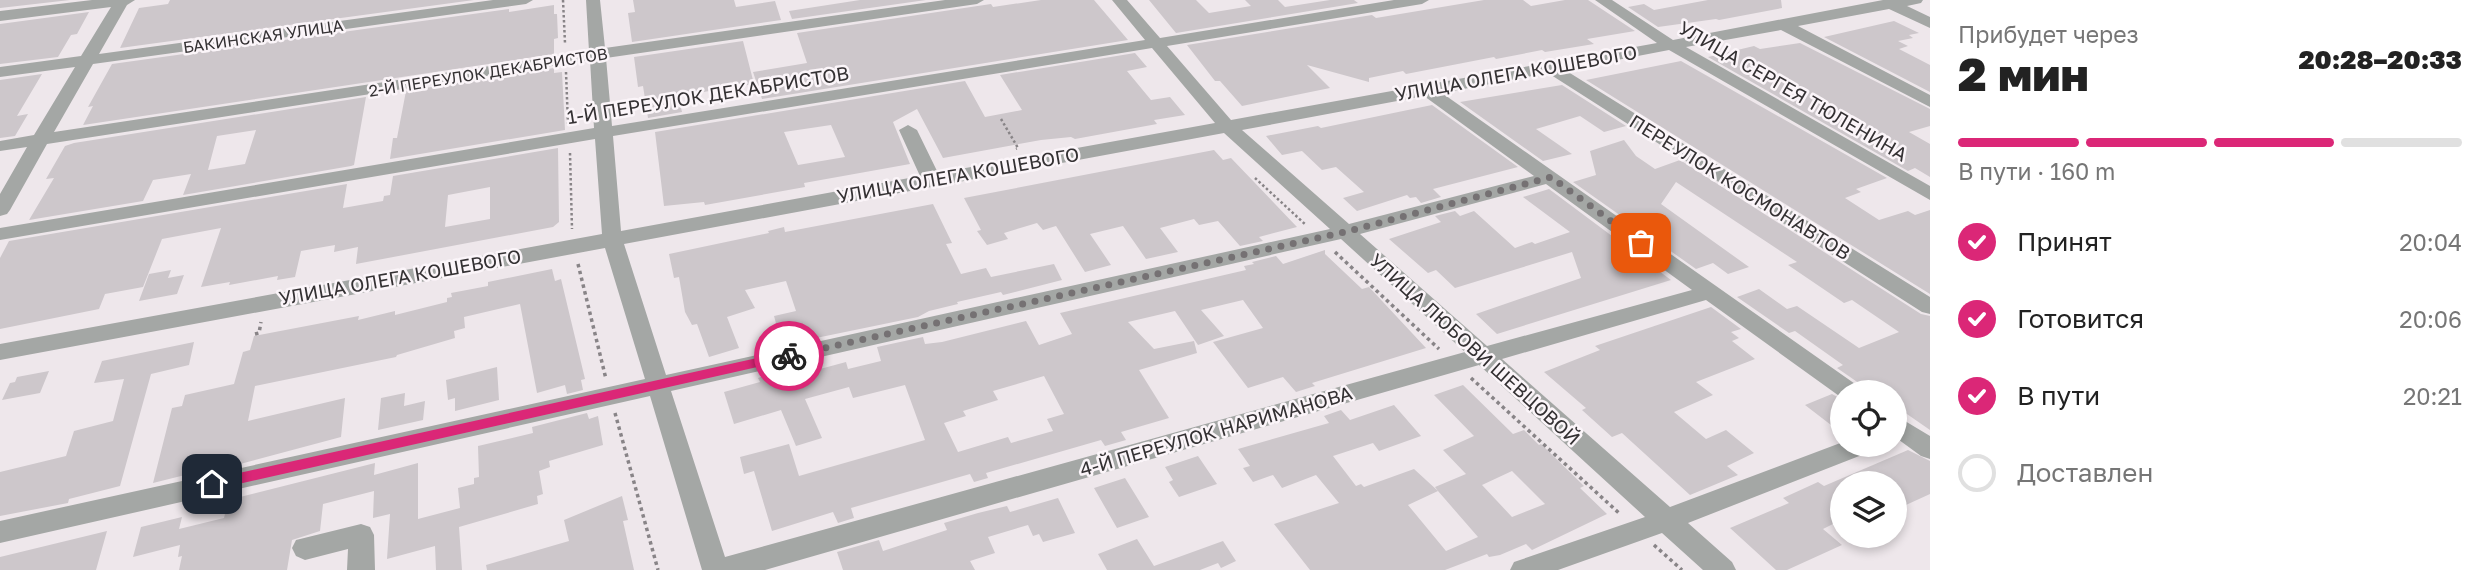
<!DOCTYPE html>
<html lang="ru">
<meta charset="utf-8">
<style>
body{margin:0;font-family:"Golos Text",sans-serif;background:#f2f2f2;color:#222;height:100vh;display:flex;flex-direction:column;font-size:26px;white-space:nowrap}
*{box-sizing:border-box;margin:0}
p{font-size:23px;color:#767676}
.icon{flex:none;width:38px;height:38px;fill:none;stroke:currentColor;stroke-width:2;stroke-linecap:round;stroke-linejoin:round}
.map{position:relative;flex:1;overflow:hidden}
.details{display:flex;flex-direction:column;background:#fff;width:560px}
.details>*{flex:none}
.tools{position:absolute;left:1830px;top:380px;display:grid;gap:14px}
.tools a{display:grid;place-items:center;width:77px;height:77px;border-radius:50%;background:#fff;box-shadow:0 4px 10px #0003;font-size:35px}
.pin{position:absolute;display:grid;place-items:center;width:60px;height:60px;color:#fff;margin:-30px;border-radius:14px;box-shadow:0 4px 10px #0006}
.courier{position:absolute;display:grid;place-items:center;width:70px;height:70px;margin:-35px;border:5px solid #db2777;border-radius:50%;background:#fff;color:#222;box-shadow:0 2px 9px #0007}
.summary em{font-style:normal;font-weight:800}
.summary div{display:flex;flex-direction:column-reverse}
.summary{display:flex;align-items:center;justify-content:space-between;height:119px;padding:0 28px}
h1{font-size:46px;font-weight:800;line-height:52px}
.bar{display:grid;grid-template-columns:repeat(4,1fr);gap:10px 7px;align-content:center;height:84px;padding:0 28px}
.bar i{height:9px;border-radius:5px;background:#e0e0e0}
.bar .on{background:#db2777}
.bar p{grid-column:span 4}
ol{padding:0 28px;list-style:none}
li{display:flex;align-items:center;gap:21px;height:77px}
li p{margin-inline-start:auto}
li .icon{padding:7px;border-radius:50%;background:#db2777;color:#fff;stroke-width:4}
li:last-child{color:#767676}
li i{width:38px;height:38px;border:4px solid #e0e0e0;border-radius:50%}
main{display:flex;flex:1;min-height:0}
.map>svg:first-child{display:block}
.building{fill:#cdc7cb;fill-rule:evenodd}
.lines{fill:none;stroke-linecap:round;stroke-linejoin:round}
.path-far1{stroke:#888487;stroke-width:2.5;stroke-dasharray:2.5 2.5;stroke-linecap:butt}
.path{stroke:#888487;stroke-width:3.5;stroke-dasharray:3.5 3.5;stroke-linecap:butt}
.minor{fill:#a4a7a5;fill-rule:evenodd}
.route{fill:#db2777}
.done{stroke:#757173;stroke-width:7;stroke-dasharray:0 12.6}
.labels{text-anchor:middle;stroke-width:5;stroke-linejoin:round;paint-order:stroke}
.far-street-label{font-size:16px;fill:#343133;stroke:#fbf5f9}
.street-label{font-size:19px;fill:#343133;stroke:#fbf5f9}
</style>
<main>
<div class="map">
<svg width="1930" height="570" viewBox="0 0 1930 570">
<rect width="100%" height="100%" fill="#eee7eb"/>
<path class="building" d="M0 0H70L0 8Z
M170 0H474L120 48 139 8 168 4Z
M633 0H734L736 7 775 1 781 20 632 42 628 13 635 12Z
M860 0H926L792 19 789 11Z
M1041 0H1094L1128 40 762 99 753 72 807 63 797 33 991 4 993 7Z
M1149 0H1196L1209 13 1251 6 1245 0H1278L1285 7 1330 0H1354L1358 3 1176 33Z
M1484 0H1523L1531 6 1565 0H1588L1635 31 1587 39 1594 44 1545 52 1542 50 1496 59 1494 57 1406 74 1403 71 1369 78V82L1307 65 1330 88 1242 106 1220 81H1215L1187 45 1372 15 1376 18Z
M1708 0H1781L1782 8 1719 20 1716 19 1658 27 1628 7 1644 4 1654 10Z
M554 5V14H557L558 38 554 39V54L83 125 93 106 88 107 112 64 509 9V12Z
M89 12 77 34 71 35 58 57 0 64V24Z
M1894 21 1919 33 1909 35 1913 38 1898 41 1908 46 1899 49 1930 65V92L1824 37Z
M743 41 754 84 678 96 682 112 648 118 643 86 638 87 634 57Z
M1800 43 1930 109V126L1909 132 1930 144V177L1915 168 1908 171 1708 57 1754 46 1760 49Z
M1135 53 1147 67 1127 71 1151 100 1170 97 1185 115 1154 120 1157 124 1075 139 1071 137 1041 140 943 158 917 109 893 122 910 164 804 183 805 187 705 205 704 202 664 206 655 132 965 81 985 117 1022 110 1000 75ZM831 125 845 157 798 165 784 132Z
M1681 61 1887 178 1856 189 1861 192 1845 198 1879 220 1908 211 1915 215 1930 210V294L1586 80Z
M554 68V73L562 72 565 130 390 159 393 138H397L406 91Z
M42 74 17 116 28 114 15 136 0 138V80Z
M1562 85 1626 126 1604 132 1580 116 1536 129 1572 154 1543 161 1460 102Z
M366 97 354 165 351 166 183 195 191 174 153 180 143 201 29 220 54 178 46 179 65 146 74 143ZM256 130 245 164 208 170 217 136Z
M1432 105 1518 167 1433 189 1441 197 1421 203 1416 197 1410 198 1407 195 1357 211 1343 198 1364 192 1336 167 1322 170 1302 151 1282 155 1266 136 1318 126 1321 128Z
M1624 140 1636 156 1655 169 1680 160 1921 314 1930 316V430L1904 412 1895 413V392H1881L1871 385 1866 388 1837 368 1843 365 1795 331 1789 333 1737 297 1759 289 1787 309 1797 306 1859 348 1899 332 1852 300 1844 303 1788 265 1797 262 1676 182 1661 204 1749 267 1728 274 1713 263 1696 269 1573 182 1596 175 1590 151Z
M558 148 559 222 553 227 356 264 358 247 334 252 335 245 301 251 295 277 277 280 278 276 229 285 230 282 201 287 221 228 162 239 143 287 105 294 99 309 0 329V258L9 241 347 184 343 208 383 201 384 196 390 195 393 176ZM490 187V219L445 227 448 195Z
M1214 150 1223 160 1231 158 1297 227 1259 237 1263 241 1240 246 1218 221 1199 225 1194 219 1160 228 1178 252 1146 259 1123 226 1090 234 1111 265 1085 272 1056 226 1043 230 1037 223 1004 233 1008 239 987 245 977 231 981 230 964 198Z
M1549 189 1671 280 1497 334 1476 314 1581 278 1572 252 1455 288 1436 270 1428 273 1389 239 1441 222 1435 216 1455 211 1460 216 1474 211 1515 248 1532 242 1535 244 1570 232 1523 197Z
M933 204 952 243 946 244 961 274 986 268 991 277 1054 264 1062 280 1003 295 1001 292 957 302 958 304 929 311 918 317 782 345 774 316 796 311 786 281 745 290 755 308 727 317 739 348 709 357 697 324 692 325 685 312 679 277 674 278 669 254 769 233 768 231 784 227 785 232Z
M1325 250V254L1362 289 1369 287 1426 348 1312 383 1315 386 1296 392 1283 377 1248 388 1213 342 1263 328 1243 300 1201 310 1224 336 1198 345 1175 311 1128 322 1154 349 1194 341 1197 353 1139 370 1169 418 1121 432 1126 440 1105 446 1101 440 986 473 988 478 974 482 970 474 851 508 854 518 838 523 833 512 772 531 754 471 744 474 740 457 789 444 799 476 925 440 905 385 853 398 849 387 805 399 822 438 796 446 781 410 734 424 724 392 760 382 758 378 780 371 783 379 846 362 848 369 881 361 877 347 923 337 925 344 942 342 1026 321 1039 345 1072 334 1060 313 1246 270 1244 266 1254 264 1252 262 1276 256 1283 264ZM1044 376 1064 414 1047 419 1053 431 1011 443 1008 437 958 452 944 423 966 416 963 411 998 400 993 391Z
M552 269 555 281 561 279 585 379 581 380 583 390 567 394 565 385 537 393 520 304 464 317 465 328 454 331 455 338 397 355 396 357 255 386 248 421 345 398 341 437 218 470 212 472 213 468 153 483 172 408 182 406 185 395 234 384 243 352 250 350 254 336 359 316 358 320 395 311V315L447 302V298L452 297 451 293 488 286V282Z
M171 270 168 278 184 275 177 294 139 301 149 274Z
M1711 307 1741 329 1731 332 1739 338 1732 341 1755 359 1696 382 1713 395 1674 412 1706 439 1726 430 1754 453 1727 466 1738 475 1690 495 1622 433 1612 437 1582 410 1586 408 1544 372 1600 350 1595 346Z
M194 342 189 365 151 374 120 486 69 499 68 503 0 516V472L66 456 74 431 113 421 124 379 94 383 102 361Z
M497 367 499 400 455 411V398L448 400 446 380Z
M49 371 40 393 2 400 10 383 15 382 17 377Z
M1463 385 1513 434 1524 430 1539 445 1541 444 1584 486 1580 488 1607 514 1532 550 1526 544 1500 555 1489 557 1487 554 1445 570H1310L1274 524 1339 503 1316 475 1282 488 1273 475 1253 482 1243 468 1250 466 1238 449 1329 423 1324 416 1341 410 1350 420 1394 405 1421 436 1379 451 1373 443 1333 456 1356 486 1361 484 1364 487 1414 469 1438 491 1435 487 1466 474 1443 450 1474 436 1434 395ZM1512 471 1545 504 1512 517 1482 485ZM1438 491 1478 537 1446 551 1408 505Z
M405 393 404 406 425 401 423 420 378 430 381 398Z
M1832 394 1843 400V420L1831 425 1805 405Z
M587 413 589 419 598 416 603 445 549 461 550 467 539 471 543 494 537 496 538 504 459 527 462 570H436L435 546 387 559 390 514 373 518 374 491 323 504 320 531 292 540 287 570H179L182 556 178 557 180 545 133 557 141 527 182 517 179 529 224 518 228 500 375 463 374 475 418 463V519L460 508 458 488 474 484V478L479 477 478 446 533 433 532 427Z
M1908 450 1930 461V494L1895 510V483H1843V519L1823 529 1842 545 1787 570H1776L1730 528 1789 503 1783 498 1818 482 1824 486Z
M1198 456 1217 484 1179 497 1169 482 1173 480 1165 467Z
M1125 478 1149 517 1117 528 1094 488Z
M622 496 628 520 623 521 634 570H487L486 565 569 541 564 520Z
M1058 498 1075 533 1043 542 1039 534 1033 536 1028 525 988 537 995 553 970 561 975 570H843L837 552 879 540 883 551 947 530 944 523 978 513 1007 506 1010 512Z
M107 531 96 570H0V557Z
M1137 539 1154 566 1223 541 1236 561 1221 568 1218 563 1200 570H1107L1098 554Z"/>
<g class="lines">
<path class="path-far1" d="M563 0 565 43
M566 72 568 124
M1001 119 1018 148 1016 149
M570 153 572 229
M1255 178 1306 225"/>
<path class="path" d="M1335 252 1439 349
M578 264 606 379
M255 334 259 333 261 322
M1471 378 1620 514
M615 413 658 570
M1654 545 1682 570"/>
<path class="minor" d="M92 0H135L127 5 99 54 493 0H533L526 4 93 64 54 132 589 51 586 0H600L605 48 945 0H984L977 4 606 58 612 126 1145 40 1112 0H1127L1160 38 1394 0H1429L1422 4 1167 46 1231 120 1657 43 1595 0H1612L1673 40 1883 0H1923L1921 3 1907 6 1930 17V28L1889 9 1798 26 1930 95V107L1781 30 1686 47 1930 186V200L1669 50 1565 70 1930 297V314L1922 312 1548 73 1442 93 1858 386 1862 392H1843L1842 398 1706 300 1502 359 1670 507 1843 442V444H1875L1872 451 1688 523 1732 562 1736 570H1703L1662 533 1558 570H1510L1514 562 1645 517 1479 365 765 570H702L650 396 0 543V521L645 379 605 248 0 360V344L602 234 595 139 0 240V228L594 128 590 60 47 144 10 210 7 214 0 216V194L27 147 0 151V141L34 135 75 67 0 77V67L81 56 111 7 0 21V11ZM1152 48 1215 123 938 173 917 130 908 125 899 130 920 176 621 231 613 136ZM1424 96 1534 176 1349 224 1242 130ZM1224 133 1330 229 666 375 624 244ZM1546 184 1692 290 1487 346 1360 234ZM1341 239 1465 352 725 557 671 391Z
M1895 415 1930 436V459L1921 456 1895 437Z
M361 524 370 527 374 535 375 570H347L348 549 305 560 296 556 292 548 296 540Z"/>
</g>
<path class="route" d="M789 351 793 353V359L212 490 206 484 212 479Z"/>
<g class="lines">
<path class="done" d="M789 356 1345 232 1551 177 1641 243"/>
</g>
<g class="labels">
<g class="far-street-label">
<text transform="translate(263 36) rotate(-8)" y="6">БАКИНСКАЯ УЛИЦА</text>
<text transform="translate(488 72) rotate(-9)" y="6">2-Й ПЕРЕУЛОК ДЕКАБРИСТОВ</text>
</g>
<g class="street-label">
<text transform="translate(1516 73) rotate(-10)" y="7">УЛИЦА ОЛЕГА КОШЕВОГО</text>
<text transform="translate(1793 91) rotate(30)" y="7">УЛИЦА СЕРГЕЯ ТЮЛЕНИНА</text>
<text transform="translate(708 95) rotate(-9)" y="7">1-Й ПЕРЕУЛОК ДЕКАБРИСТОВ</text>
<text transform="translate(958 175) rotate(-10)" y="7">УЛИЦА ОЛЕГА КОШЕВОГО</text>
<text transform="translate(1740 187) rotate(32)" y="7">ПЕРЕУЛОК КОСМОНАВТОВ</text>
<text transform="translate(400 277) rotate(-10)" y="7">УЛИЦА ОЛЕГА КОШЕВОГО</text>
<text transform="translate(1475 349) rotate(42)" y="7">УЛИЦА ЛЮБОВИ ШЕВЦОВОЙ</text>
<text transform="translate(1216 431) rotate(-16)" y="7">4-Й ПЕРЕУЛОК НАРИМАНОВА</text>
</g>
</g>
</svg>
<div class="tools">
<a><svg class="icon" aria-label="locate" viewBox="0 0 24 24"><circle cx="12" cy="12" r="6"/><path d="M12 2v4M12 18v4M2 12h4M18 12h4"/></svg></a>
<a><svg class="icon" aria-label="layers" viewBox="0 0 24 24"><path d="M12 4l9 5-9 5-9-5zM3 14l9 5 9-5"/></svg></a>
</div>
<div class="pin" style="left:1641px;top:243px;background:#ea580c"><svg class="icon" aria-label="bag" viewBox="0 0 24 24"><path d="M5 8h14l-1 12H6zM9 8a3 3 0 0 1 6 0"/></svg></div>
<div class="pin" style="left:212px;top:484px;background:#1f2937"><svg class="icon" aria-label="home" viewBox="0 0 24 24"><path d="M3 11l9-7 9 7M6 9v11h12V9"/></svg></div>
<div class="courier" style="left:789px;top:356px"><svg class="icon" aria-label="bike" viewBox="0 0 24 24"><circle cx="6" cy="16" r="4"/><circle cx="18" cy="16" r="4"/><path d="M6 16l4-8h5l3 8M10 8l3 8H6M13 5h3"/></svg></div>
</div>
<section class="details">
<div class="summary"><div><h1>2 мин</h1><p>Прибудет через</p></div><em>20:28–20:33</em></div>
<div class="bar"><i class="on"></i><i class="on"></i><i class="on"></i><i></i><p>В пути · 160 m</p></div>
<ol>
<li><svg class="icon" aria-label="check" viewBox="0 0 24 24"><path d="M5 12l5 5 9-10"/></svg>Принят<p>20:04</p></li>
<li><svg class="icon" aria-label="check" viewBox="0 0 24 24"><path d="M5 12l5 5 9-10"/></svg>Готовится<p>20:06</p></li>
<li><svg class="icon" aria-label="check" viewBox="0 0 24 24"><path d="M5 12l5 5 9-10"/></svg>В пути<p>20:21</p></li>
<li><i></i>Доставлен</li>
</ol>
</section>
</main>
